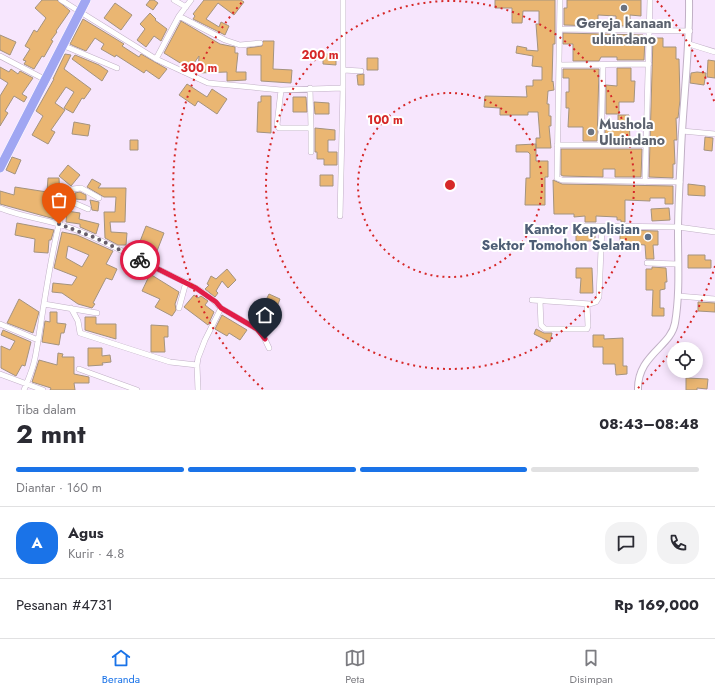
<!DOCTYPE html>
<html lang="id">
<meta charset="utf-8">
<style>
body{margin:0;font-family:Jost,sans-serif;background:#f2f2f3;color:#2b2b33;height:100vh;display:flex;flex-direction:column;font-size:15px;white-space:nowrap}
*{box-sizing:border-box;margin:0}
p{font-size:13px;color:#7c7c81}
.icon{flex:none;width:22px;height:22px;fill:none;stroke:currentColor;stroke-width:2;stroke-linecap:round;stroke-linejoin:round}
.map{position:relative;height:390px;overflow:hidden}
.side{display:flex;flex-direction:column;background:#fff;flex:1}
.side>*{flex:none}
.fabs{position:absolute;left:667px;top:342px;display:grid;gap:8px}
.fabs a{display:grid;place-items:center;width:36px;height:36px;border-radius:50%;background:#fff;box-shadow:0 2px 10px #0003;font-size:20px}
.pin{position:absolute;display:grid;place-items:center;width:34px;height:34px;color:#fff;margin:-41px -17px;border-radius:50% 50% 50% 0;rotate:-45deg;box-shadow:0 0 4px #0007}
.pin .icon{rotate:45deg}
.courier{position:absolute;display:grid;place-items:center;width:40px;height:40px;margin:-20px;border:3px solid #e11d48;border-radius:50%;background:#fff;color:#222;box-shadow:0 1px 5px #0007}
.summary em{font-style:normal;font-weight:700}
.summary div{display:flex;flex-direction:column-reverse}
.summary{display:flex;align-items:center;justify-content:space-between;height:68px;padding:0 16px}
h1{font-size:26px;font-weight:700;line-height:30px}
.bar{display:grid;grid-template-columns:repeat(4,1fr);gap:6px 4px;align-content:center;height:48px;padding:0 16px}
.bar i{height:5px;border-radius:3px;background:#e1e1e2}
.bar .active{background:#1a73e8}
.bar p{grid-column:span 4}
.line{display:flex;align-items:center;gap:10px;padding:0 16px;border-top:1px solid #e1e1e2}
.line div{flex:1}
.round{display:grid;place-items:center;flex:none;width:42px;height:42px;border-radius:16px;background:#f2f2f3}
.dock{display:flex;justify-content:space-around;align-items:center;height:56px;border-top:1px solid #e1e1e2;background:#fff;font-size:11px;color:#7c7c81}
.dock a{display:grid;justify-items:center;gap:2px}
.dock .active{color:#1a73e8}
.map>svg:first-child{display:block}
.building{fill:#eab672;stroke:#a4937e;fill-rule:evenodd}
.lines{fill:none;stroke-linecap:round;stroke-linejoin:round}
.minor-casing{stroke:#c1b0c6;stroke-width:6}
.tertiary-casing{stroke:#c1b0c6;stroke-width:8}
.trunk-casing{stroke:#fff;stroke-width:10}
.minor{stroke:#fff;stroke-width:5}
.tertiary{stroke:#fff;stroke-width:6}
.trunk{stroke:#a0a6f2;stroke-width:9}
.done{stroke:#655c69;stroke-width:4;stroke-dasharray:0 7.2}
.route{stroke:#e11d48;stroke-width:5}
.ring{fill:none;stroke:#d62828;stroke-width:2;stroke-dasharray:2 4}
.worship-dot{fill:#6b7280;stroke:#fff;stroke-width:1.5}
.service-dot{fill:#5c6f8a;stroke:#fff;stroke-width:1.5}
.labels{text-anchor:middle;stroke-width:4;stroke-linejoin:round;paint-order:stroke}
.worship-label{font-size:14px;font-weight:bold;fill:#5b616d;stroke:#fff}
.service-label{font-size:14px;font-weight:bold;fill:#4e5e75;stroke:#fff;text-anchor:end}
.centre{fill:#d62828;stroke:#fff;stroke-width:2}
.ring-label{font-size:12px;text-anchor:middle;font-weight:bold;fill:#d62828;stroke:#fff;stroke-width:4;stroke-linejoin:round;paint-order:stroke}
</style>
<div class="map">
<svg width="715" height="390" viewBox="0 0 715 390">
<rect width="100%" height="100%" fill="#f7e6fd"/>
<path class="building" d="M42 0H57L70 11 56 31 57 32 51 40 53 41 44 57 42 56 34 69 24 64 26 61 23 60 30 49 25 46 34 30 37 32 46 18 35 8Z
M150 0H154L158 3 153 10 146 5Z
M204 0H241L244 2 234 15 218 3 206 19 219 27 221 22 229 26 225 35 193 19 195 16 193 14Z
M495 0H555V44H553L552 82 553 81 554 90 548 91 547 104H549V116H551V126H549L551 148H536V138H540L538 112H528V115H500V108L484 107 485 96 527 97 526 86H533V80H542V67L532 66 533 56 516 53 517 46 527 48 526 50 538 51 536 24H539V11H523L522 23H512V8H495Z
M567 0H641V16L630 15V26H616V16L598 15V26L564 25V8H567Z
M115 3 132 15 121 30 104 18Z
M150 13 156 19 155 20 167 29 161 41 154 36 146 47 137 40 145 29 140 24Z
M83 19 124 44 122 46 139 57 141 54 167 69 159 79 146 70 144 73 116 55 115 57 101 49 104 44 95 38 86 51 74 46 70 44Z
M181 21 220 44 235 47V53H238L236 72H246V80L227 81V72L198 73 199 56 190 69 164 53Z
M563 33 643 35V38H645L644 60H617V57H601L599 61H573V44H563Z
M0 35 16 42 10 55 0 50Z
M653 38H663V47H676V59H679L680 100 678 118H676L677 140H674L675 164H673V178L649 177Z
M263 41H274L273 69 292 70 291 83 261 81V55H247V48L262 46Z
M65 54 71 55 64 69 91 89 84 99 82 98 73 113 64 108 74 92 66 87 55 103 65 110 51 130 55 132 48 144 32 135 43 116 36 111 54 79H53Z
M323 54H336V65L323 64Z
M75 55 99 65 108 71 102 81 72 59Z
M367 58H378V70H367Z
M708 60 715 61V78L707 77Z
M0 67 9 72 11 69 18 74 20 71 33 78 22 94 27 97 24 102 14 96 5 111 8 113 0 126V96L8 83 0 78Z
M617 68H631V81H635L634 102H619V114H606V85L617 86Z
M563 69H599L597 141H583V127H568L569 108H566V92H569V78H563Z
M697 72 706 73 704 85 690 83 691 73Z
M364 74V85H358L357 75Z
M187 84 207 97 212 89 227 99 217 114 198 101 195 106 179 95Z
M261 96H271V133L257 132 258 102H261Z
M293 97H306L307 112H293Z
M314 102 329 103V114H315Z
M618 115H629L630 141H605V127H618Z
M74 122 90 125 88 136 72 134Z
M315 128 335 130V140H328V152H337V165H324V159H317V152H315Z
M705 137 713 138 712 151 704 150Z
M130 140H138V150H130Z
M536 144V161H548V177H545V205H525L526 178H530V154L528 152H516V145Z
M561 149H642L641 177H615V169H603V177L563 176 561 175Z
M12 157 21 160 15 174 6 170Z
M68 165 80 175 71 186 59 176Z
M320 175H333V186H320Z
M48 178H59L60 200H57L55 219 0 204V191L14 195 15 187 47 192Z
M92 179 101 184 98 188H126L125 222H110L111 232 127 233 126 245H118L105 238 104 212H115L116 197H104L87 187Z
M553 180 562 184 673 186V204H665V198H650V201L625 200V222H621V220H617V217L596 216V222H585V216L574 217V214H554Z
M688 184 705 186V196L688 195Z
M80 192 86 195V200L75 199V193Z
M90 200 99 202 98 211 92 210Z
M669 208 670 220 652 221 651 209Z
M67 211 80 213 79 219 99 224 96 234 80 227V224L66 222Z
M17 223 54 230 51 240H49L48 253 34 252 35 239 15 235Z
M146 226 164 233 157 251 139 244Z
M576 229 595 230V241H576Z
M620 230 658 231V245H653L654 259H646L645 245 633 244V248L620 247Z
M62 232 77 235 113 251 106 264 117 269 112 280 106 278 93 303 95 304 92 308 78 304 62 293 52 292 53 283 72 285 77 277 54 268ZM68 246 89 255 82 267 66 258Z
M688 255H705V260H711V268H688Z
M652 267 666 268 667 282H665V289L660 290V308H664V316H652L653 290H646V269H652Z
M576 268H592L593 293H580L581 278H576Z
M227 269 236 280 228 288 222 281 216 291 218 293 215 297 205 289 209 285 207 284 211 276 216 279Z
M150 274 179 292 175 304 176 310 172 316 155 307 160 299 142 291Z
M269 294 280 299 277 307 265 302Z
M194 295 198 298 201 296 208 301 205 305 214 312 208 325 184 307Z
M19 299 39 312 33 333 7 323Z
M698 302 715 303V312L698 311Z
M50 312H57V323L66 324 64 333H61L59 345 42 342 45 321 50 322Z
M222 315 247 330 240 340 229 333 227 336 215 329Z
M85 317H96V324H116V339L85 330Z
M151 325 168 326V337H164L165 352H151Z
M536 329 544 333H552L550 342 534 334Z
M3 330 31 342 25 366 22 365 16 376 1 368V346L10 350 15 341 1 335Z
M593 335H604V339L623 338V366H627V374L616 375 615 364H603V347H593Z
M88 348H102V356L110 355 111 362 102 363 103 365 88 366Z
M58 353 63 354 62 357H74V374L89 377V383H74L75 390H50L51 388 32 382 39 360 57 365Z
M686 378 708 379 707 389 697 388V390H686Z"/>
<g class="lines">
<defs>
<path id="minor" d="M61 0 156 59 208 83 281 90 343 88V0
M174 0 186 7
M560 0 557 178 562 180 680 182
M179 16 225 40 240 45 260 43
M560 29 690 31
M689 44 715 52
M62 45 117 68
M0 56 44 79
M156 59 179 16 191 0
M560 65 649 64
M343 70 361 71
M310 88 311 128
M281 90 277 125 279 128H311V152
M682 131 715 134
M601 144 603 65
M557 145H646
M645 182 650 0
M67 200 88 209
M0 208C22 217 45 219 68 227 100 238 131 256 162 271 182 281 206 290 221 308L205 340 198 358 197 365 198 390
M340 216 343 88
M579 226H602
M647 263 678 264
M678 296 715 299
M532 300 590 304 596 302 599 297 602 226 678 227 715 232
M540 301 541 325 545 329H587L588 326 587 304
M44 304 97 313
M71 308 78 321 80 333 170 362 197 365
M179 308 186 282
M221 308 257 329 262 333 269 348
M0 324 38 340
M79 369 137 390
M0 374 43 390
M24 390C28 380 33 369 35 358 41 330 56 203 73 189L81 188 99 198"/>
<path id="tertiary" d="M638 390C637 355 671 347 675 323 680 294 678 263 678 233 678 205 680 178 681 151 683 100 690 51 689 0"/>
<path id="trunk" d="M0 168 86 0"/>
</defs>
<use href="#minor" class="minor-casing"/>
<use href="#tertiary" class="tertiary-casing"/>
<use href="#trunk" class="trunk-casing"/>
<use href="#minor" class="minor"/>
<use href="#tertiary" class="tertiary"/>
<use href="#trunk" class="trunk"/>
</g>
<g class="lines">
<path class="done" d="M59 224 96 238 140 260"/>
<path class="route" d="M140 260 196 288 216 302 221 308 257 329 265 339"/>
</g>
<g class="ring">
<circle cx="450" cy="185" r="92"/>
<circle cx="450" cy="185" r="184"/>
<path d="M715 266A277 277 0 0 1 637 389M263 389A277 277 0 0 1 243 1M657 1A277 277 0 0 1 715 104"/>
</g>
<g class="worship-dot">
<circle cx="624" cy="8" r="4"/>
<circle cx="591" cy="132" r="4"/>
</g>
<circle class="service-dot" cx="648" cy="237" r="4"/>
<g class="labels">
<g class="worship-label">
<text x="624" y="28">Gereja kanaan<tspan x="624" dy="16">uluindano</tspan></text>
<text x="599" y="129" text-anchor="start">Mushola<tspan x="599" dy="16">Uluindano</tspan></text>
</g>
<g class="service-label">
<text x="640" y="234">Kantor Kepolisian<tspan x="640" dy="16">Sektor Tomohon Selatan</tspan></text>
</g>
</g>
<circle cx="450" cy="185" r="6" class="centre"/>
<g class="ring-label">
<text x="320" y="59">200 m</text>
<text x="199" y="72">300 m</text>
<text x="385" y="124">100 m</text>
</g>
</svg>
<div class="fabs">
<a><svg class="icon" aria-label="locate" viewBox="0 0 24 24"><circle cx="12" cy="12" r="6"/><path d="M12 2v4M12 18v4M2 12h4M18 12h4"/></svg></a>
</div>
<div class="pin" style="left:59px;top:224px;background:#ea580c"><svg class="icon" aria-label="bag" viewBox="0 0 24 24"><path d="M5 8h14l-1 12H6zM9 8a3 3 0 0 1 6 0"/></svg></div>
<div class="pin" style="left:265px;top:339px;background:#1f2937"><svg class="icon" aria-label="home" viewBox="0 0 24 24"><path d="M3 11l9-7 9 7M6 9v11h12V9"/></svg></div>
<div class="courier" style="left:140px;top:260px"><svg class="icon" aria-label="bike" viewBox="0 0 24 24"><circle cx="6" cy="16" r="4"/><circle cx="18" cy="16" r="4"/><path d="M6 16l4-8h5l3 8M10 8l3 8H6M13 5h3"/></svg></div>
</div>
<section class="side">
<div class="summary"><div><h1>2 mnt</h1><p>Tiba dalam</p></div><em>08:43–08:48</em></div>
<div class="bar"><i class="active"></i><i class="active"></i><i class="active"></i><i></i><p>Diantar · 160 m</p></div>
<div class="line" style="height:72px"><b class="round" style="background:#1a73e8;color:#fff">A</b><div><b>Agus</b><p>Kurir · 4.8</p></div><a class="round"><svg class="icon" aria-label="chat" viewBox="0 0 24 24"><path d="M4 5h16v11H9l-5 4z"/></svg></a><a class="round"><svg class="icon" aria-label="phone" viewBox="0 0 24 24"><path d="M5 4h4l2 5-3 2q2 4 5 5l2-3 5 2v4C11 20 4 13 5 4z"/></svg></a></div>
<div class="line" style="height:52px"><div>Pesanan #4731</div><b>Rp 169,000</b></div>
</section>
<nav class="dock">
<a class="active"><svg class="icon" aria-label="home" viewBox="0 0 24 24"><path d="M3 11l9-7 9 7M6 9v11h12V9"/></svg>Beranda</a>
<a><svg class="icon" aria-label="map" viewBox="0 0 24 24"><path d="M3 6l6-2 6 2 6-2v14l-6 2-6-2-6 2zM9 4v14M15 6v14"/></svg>Peta</a>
<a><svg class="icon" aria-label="saved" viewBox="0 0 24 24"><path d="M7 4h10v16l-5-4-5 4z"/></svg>Disimpan</a>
</nav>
